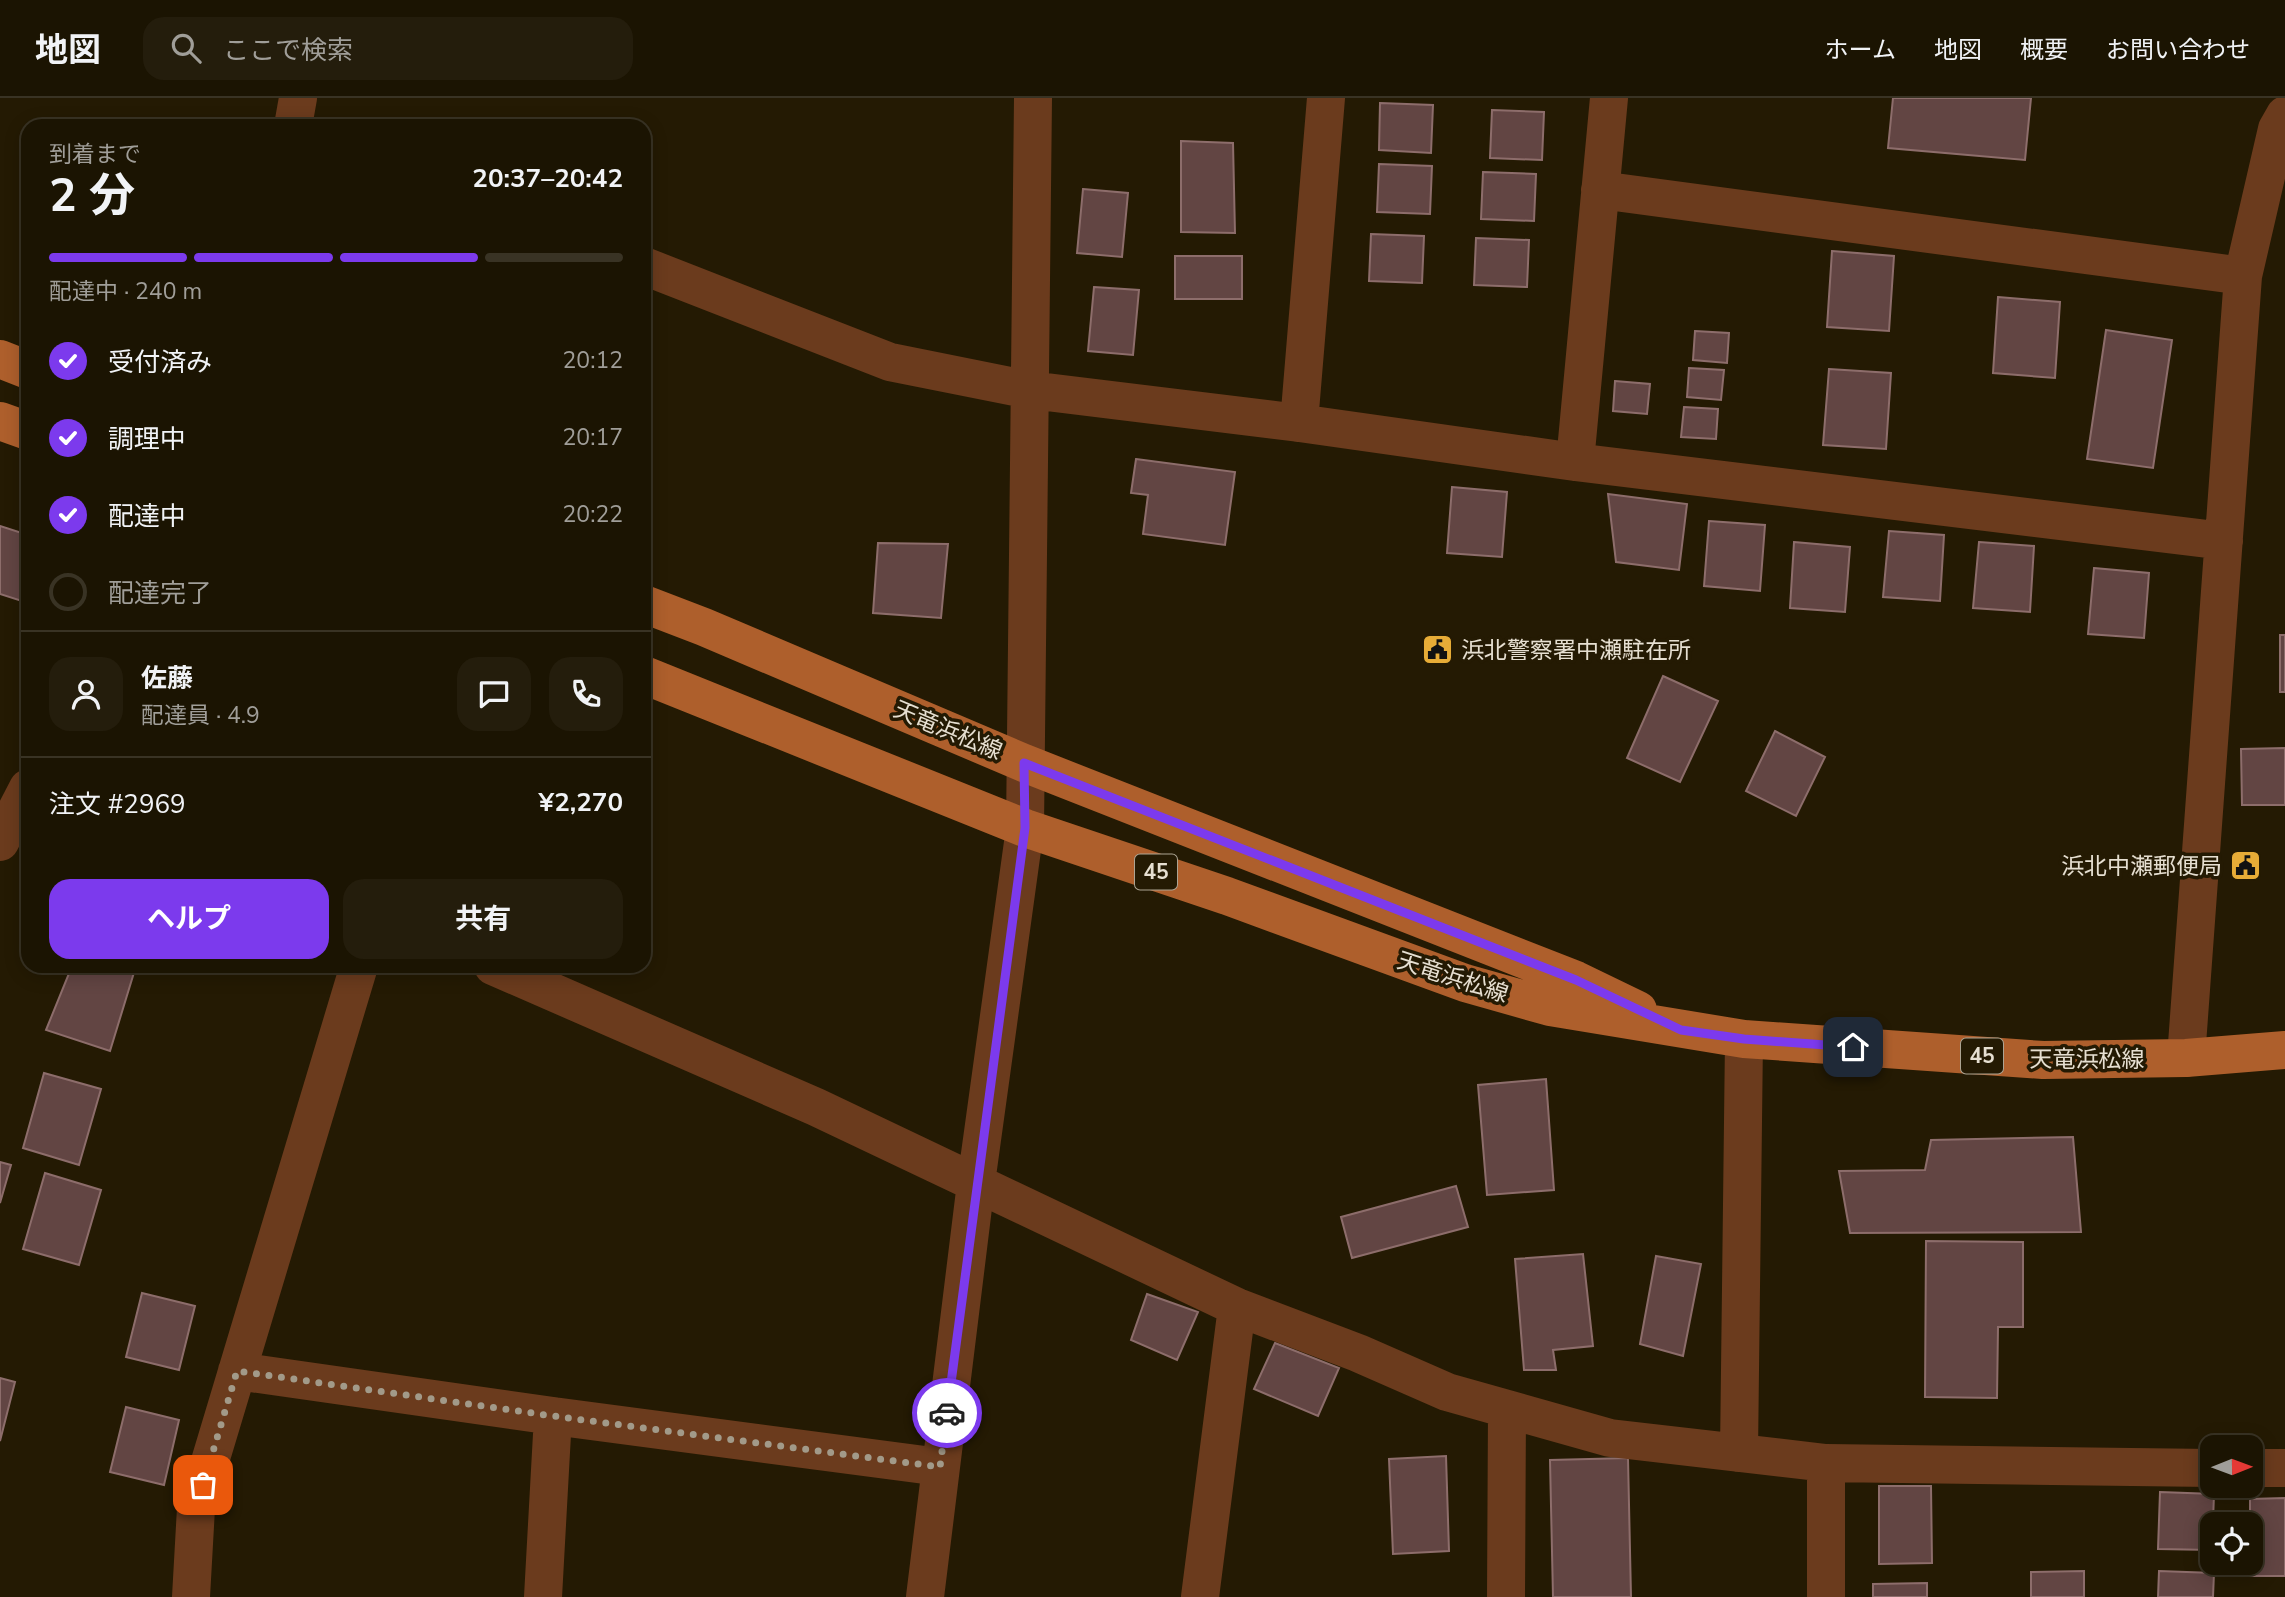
<!DOCTYPE html>
<html lang="ja">
<meta charset="utf-8">
<style>
body{margin:0;font-family:"Nunito Sans","Noto Sans JP",sans-serif;background:#241d0c;color:#f1f3f6;height:100vh;display:flex;flex-direction:column;font-size:26px;white-space:nowrap}
*{box-sizing:border-box;margin:0}
p{font-size:23px;color:#a09e99}
.icon{flex:none;width:38px;height:38px;fill:none;stroke:currentColor;stroke-width:2;stroke-linecap:round;stroke-linejoin:round}
.map{position:relative;flex:1;overflow:hidden}
.panel{position:absolute;left:21px;top:21px;width:630px;height:854px;display:flex;flex-direction:column;background:#1b1402;border-radius:21px;box-shadow:0 4px 18px #0003,0 0 0 2px #393324}
.panel>*{flex:none}
.needle{width:46px;rotate:89deg}
.fabs{position:absolute;left:2200px;top:1337px;display:grid;gap:14px}
.fabs a{display:grid;place-items:center;width:63px;height:63px;border-radius:14px;background:#1b1402;box-shadow:0 4px 18px #0003,0 0 0 2px #393324;font-size:35px}
.pin{position:absolute;display:grid;place-items:center;width:60px;height:60px;color:#fff;margin:-30px;border-radius:14px;box-shadow:0 4px 10px #0006}
.courier{position:absolute;display:grid;place-items:center;width:70px;height:70px;margin:-35px;border:5px solid #7c3aed;border-radius:50%;background:#fff;color:#222;box-shadow:0 2px 9px #0007}
.head em{font-style:normal;font-weight:700}
.head div{display:flex;flex-direction:column-reverse}
.head{display:flex;align-items:center;justify-content:space-between;height:119px;padding:0 28px}
h1{font-size:46px;font-weight:700;line-height:52px}
.bar{display:grid;grid-template-columns:repeat(4,1fr);gap:10px 7px;align-content:center;height:84px;padding:0 28px}
.bar i{height:9px;border-radius:5px;background:#393324}
.bar .current{background:#7c3aed}
.bar p{grid-column:span 4}
.line{display:flex;align-items:center;gap:18px;padding:0 28px;border-top:2px solid #393324}
.line div{flex:1}
.round{display:grid;place-items:center;flex:none;width:74px;height:74px;border-radius:21px;background:#241d0c}
ol{padding:0 28px;list-style:none}
li{display:flex;align-items:center;gap:21px;height:77px}
li p{margin-inline-start:auto}
li .icon{padding:7px;border-radius:50%;background:#7c3aed;color:#fff;stroke-width:4}
li:last-child{color:#a09e99}
li i{width:38px;height:38px;border:4px solid #393324;border-radius:50%}
.cta{display:flex;gap:14px;margin-top:auto;padding:14px 28px}
.cta a{flex:1;height:80px;border-radius:21px;background:#7c3aed;color:#fff;font-size:28px;font-weight:700;line-height:80px;text-align:center}
.cta a+a{background:#241d0c;color:#f1f3f6}
header{display:flex;align-items:center;gap:42px;box-sizing:border-box;height:98px;padding:0 35px;background:#1b1402;border-bottom:2px solid #393324}
header strong{font-size:33px}
nav{display:flex;gap:38px;margin-inline-start:auto;font-size:24px}
.search{width:490px;height:63px;background:#241d0c;display:flex;align-items:center;gap:18px;box-sizing:border-box;padding:0 24px;border-radius:21px;color:#a09e99;font-size:26px}
.map>svg:first-child{display:block}
.building{fill:#624543;stroke:#8d6d6b;stroke-width:2}
.lines{fill:none;stroke-linecap:round;stroke-linejoin:round}
.minor{stroke:#6b3b1d;stroke-width:38}
.major{stroke:#ae5f2c;stroke-width:38}
.done{stroke:#a29a89;stroke-width:7;stroke-dasharray:0 12.6}
.route{stroke:#7c3aed;stroke-width:9}
.labels{text-anchor:middle;stroke-width:7;stroke-linejoin:round;paint-order:stroke}
.shield{fill:#241a03;stroke:#aca493;stroke-width:2}
.shield-label{font-size:21px;font-weight:bold;fill:#e6dfd1}
.poi-label{font-size:23px;fill:#e6dfd1;stroke:#241a03;text-anchor:start}
.street-label{font-size:23px;fill:#e6dfd1;stroke:#241a03}
</style>
<header>
<strong>地図</strong>
<div class="search"><svg class="icon" aria-label="search" viewBox="0 0 24 24"><circle cx="10" cy="10" r="6"/><path d="M15 15l6 6"/></svg>ここで検索</div>
<nav><a>ホーム</a><a>地図</a><a>概要</a><a>お問い合わせ</a></nav>
</header>
<div class="map">
<svg width="2285" height="1499" viewBox="0 0 2285 1499">
<rect width="100%" height="100%" fill="#241a03"/>
<path class="building" d="M1893 0H2031L2025 62 1888 50Z
M1380 5 1433 7 1431 55 1379 52Z
M1492 12 1544 14 1542 62 1490 60Z
M1181 43 1233 45 1235 135 1181 134Z
M1379 66 1432 68 1430 116 1377 114Z
M1483 74 1536 76 1534 123 1481 121Z
M1083 91 1128 95 1122 159 1077 155Z
M1371 136 1424 138 1422 185 1369 183Z
M1476 140 1529 142 1527 189 1474 187Z
M1832 153 1894 158 1889 233 1827 229Z
M1175 158H1242V201H1175Z
M1094 189 1139 192 1133 257 1088 253Z
M1998 199 2060 204 2055 280 1993 275Z
M2106 232 2172 242 2153 370 2087 361Z
M1695 233 1729 235 1727 265 1693 262Z
M1689 270 1724 272 1721 302 1687 299Z
M1829 271 1891 275 1886 351 1823 347Z
M1615 283 1650 286 1647 316 1613 313Z
M1684 309 1718 311 1716 341 1681 339Z
M1136 361 1235 374 1225 447 1143 436 1148 397 1131 395Z
M1452 389 1507 394 1502 459 1447 455Z
M1608 396 1687 406 1679 472 1616 464Z
M1709 423 1765 427 1760 493 1704 488Z
M0 428 28 437V505L0 496Z
M1889 433 1944 437 1940 503 1883 499Z
M1794 444 1850 449 1845 514 1790 510Z
M1979 444 2034 448 2030 514 1973 510Z
M878 445 948 446 941 520 873 515Z
M2094 470 2149 475 2144 540 2088 536Z
M2280 537H2285V594H2280Z
M1663 578 1718 603 1680 684 1627 660Z
M1775 633 1825 659 1796 718 1746 693Z
M2285 650V707H2242L2241 651Z
M72 868H136L110 953 46 932Z
M44 975 101 991 79 1067 23 1050Z
M1546 981 1554 1092 1487 1097 1478 987Z
M2073 1039 2081 1134 1850 1135 1839 1073 1925 1072 1931 1042Z
M0 1064 11 1067 0 1105Z
M45 1075 101 1092 79 1167 23 1151Z
M1456 1088 1468 1129 1352 1160 1341 1119Z
M1926 1143 2023 1144V1229H1998L1997 1300 1925 1299Z
M1583 1156 1593 1248 1553 1252 1556 1272H1524L1515 1161Z
M1656 1158 1701 1166 1683 1258 1640 1246Z
M142 1195 195 1208 179 1272 126 1259Z
M1147 1196 1198 1214 1177 1262 1131 1242Z
M1275 1245 1339 1270 1318 1318 1254 1291Z
M0 1280 15 1284 0 1343Z
M126 1309 179 1322 164 1387 110 1374Z
M1446 1358 1449 1453 1393 1456 1389 1361Z
M1628 1360 1631 1499H1553L1550 1362Z
M1879 1388H1931L1932 1465 1879 1466Z
M2160 1394 2214 1396 2212 1452 2158 1451Z
M2285 1400V1478H2250V1401Z
M2084 1473V1499H2031V1474Z
M2159 1473 2214 1475 2213 1499H2158Z
M1927 1485V1499H1873V1486Z"/>
<g class="lines">
<path class="minor" d="M293 28 298 0
M1600 92 2243 178
M644 168 890 264 1030 292 1299 325 1575 364 2224 443
M1299 325 1326 0
M1575 364 1609 0
M0 744 28 690
M493 868 816 1009 1237 1209 1358 1255 1447 1294 1610 1340 1826 1365 2212 1370
M2186 960 2243 178 2277 31 2285 17
M237 1273 553 1318 940 1369
M1739 1355 1744 941
M1826 1365V1499
M2250 1370H2285
M191 1499 196 1410 359 868
M543 1499 553 1318
M925 1499 976 1085 1025 730 1033 0
M1200 1499 1237 1209
M1506 1499 1507 1311"/>
<path class="major" d="M0 261 28 272
M0 323 28 333
M644 506 704 529 1024 665 1576 882 1638 912
M644 577 1025 730 1227 798 1465 885 1550 909 1744 941 2043 962 2186 960 2285 952"/>
</g>
<g class="lines">
<path class="done" d="M203 1387 237 1273 553 1318 940 1369 947 1315"/>
<path class="route" d="M947 1315 1025 730 1024 665 1576 882 1681 932 1744 941 1853 949"/>
</g>
<defs>
<symbol id="civic-square" viewBox="-11 -11 22 22"><rect x="-9" y="-9" width="18" height="18" rx="4" fill="#e7ac37" stroke="#241a03"/><path d="M-.6-6.5H3V-4.5H.6V-3L4-1V1h2V6H-6V1h2V-1L-.6-3ZM-1.2 2.5V6h2.4V2.5Z" fill="#111"/></symbol>
</defs>
<g fill-rule="evenodd">
<use href="#civic-square" x="1420" y="534" width="35" height="35"/>
<use href="#civic-square" x="2228" y="750" width="35" height="35"/>
</g>
<g class="labels">
<g class="shield">
<rect x="1135" y="756.5" width="42" height="35" rx="5"/>
<rect x="1961" y="940.5" width="42" height="35" rx="5"/>
</g>
<g class="shield-label">
<text x="1156" y="781">45</text>
<text x="1982" y="965">45</text>
</g>
<g class="poi-label">
<text x="1461" y="560">浜北警察署中瀬駐在所</text>
<text x="2222" y="776" text-anchor="end">浜北中瀬郵便局</text>
</g>
<g class="street-label">
<text transform="translate(948 632) rotate(23)" y="8">天竜浜松線</text>
<text transform="translate(1453 879) rotate(18)" y="8">天竜浜松線</text>
<text x="2087" y="969">天竜浜松線</text>
</g>
</g>
</svg>
<div class="fabs">
<a><svg class="needle" viewBox="-14 -14 28 28"><path d="M0-13l5 13h-10z" fill="#e53935"/><path d="M0 13l5-13h-10z" fill="#a09e99"/></svg></a>
<a><svg class="icon" aria-label="locate" viewBox="0 0 24 24"><circle cx="12" cy="12" r="6"/><path d="M12 2v4M12 18v4M2 12h4M18 12h4"/></svg></a>
</div>
<div class="pin" style="left:203px;top:1387px;background:#ea580c"><svg class="icon" aria-label="bag" viewBox="0 0 24 24"><path d="M5 8h14l-1 12H6zM9 8a3 3 0 0 1 6 0"/></svg></div>
<div class="pin" style="left:1853px;top:949px;background:#1f2937"><svg class="icon" aria-label="home" viewBox="0 0 24 24"><path d="M3 11l9-7 9 7M6 9v11h12V9"/></svg></div>
<div class="courier" style="left:947px;top:1315px"><svg class="icon" aria-label="car" viewBox="0 0 24 24"><path d="M5 17H2v-5l4-1 3-4h7l3 4 3 1v5h-3M9 17h6M6 11h13"/><circle cx="7" cy="17" r="2"/><circle cx="17" cy="17" r="2"/></svg></div>
<section class="panel">
<div class="head"><div><h1>2 分</h1><p>到着まで</p></div><em>20:37–20:42</em></div>
<div class="bar"><i class="current"></i><i class="current"></i><i class="current"></i><i></i><p>配達中 · 240 m</p></div>
<ol>
<li><svg class="icon" aria-label="check" viewBox="0 0 24 24"><path d="M5 12l5 5 9-10"/></svg>受付済み<p>20:12</p></li>
<li><svg class="icon" aria-label="check" viewBox="0 0 24 24"><path d="M5 12l5 5 9-10"/></svg>調理中<p>20:17</p></li>
<li><svg class="icon" aria-label="check" viewBox="0 0 24 24"><path d="M5 12l5 5 9-10"/></svg>配達中<p>20:22</p></li>
<li><i></i>配達完了</li>
</ol>
<div class="line" style="height:126px"><a class="round"><svg class="icon" aria-label="person" viewBox="0 0 24 24"><circle cx="12" cy="8" r="4"/><path d="M4 21q1-7 8-7t8 7"/></svg></a><div><b>佐藤</b><p>配達員 · 4.9</p></div><a class="round"><svg class="icon" aria-label="chat" viewBox="0 0 24 24"><path d="M4 5h16v11H9l-5 4z"/></svg></a><a class="round"><svg class="icon" aria-label="phone" viewBox="0 0 24 24"><path d="M5 4h4l2 5-3 2q2 4 5 5l2-3 5 2v4C11 20 4 13 5 4z"/></svg></a></div>
<div class="line" style="height:91px"><div>注文 #2969</div><b>¥2,270</b></div>
<div class="cta"><a>ヘルプ</a><a>共有</a></div>
</section>
</div>
